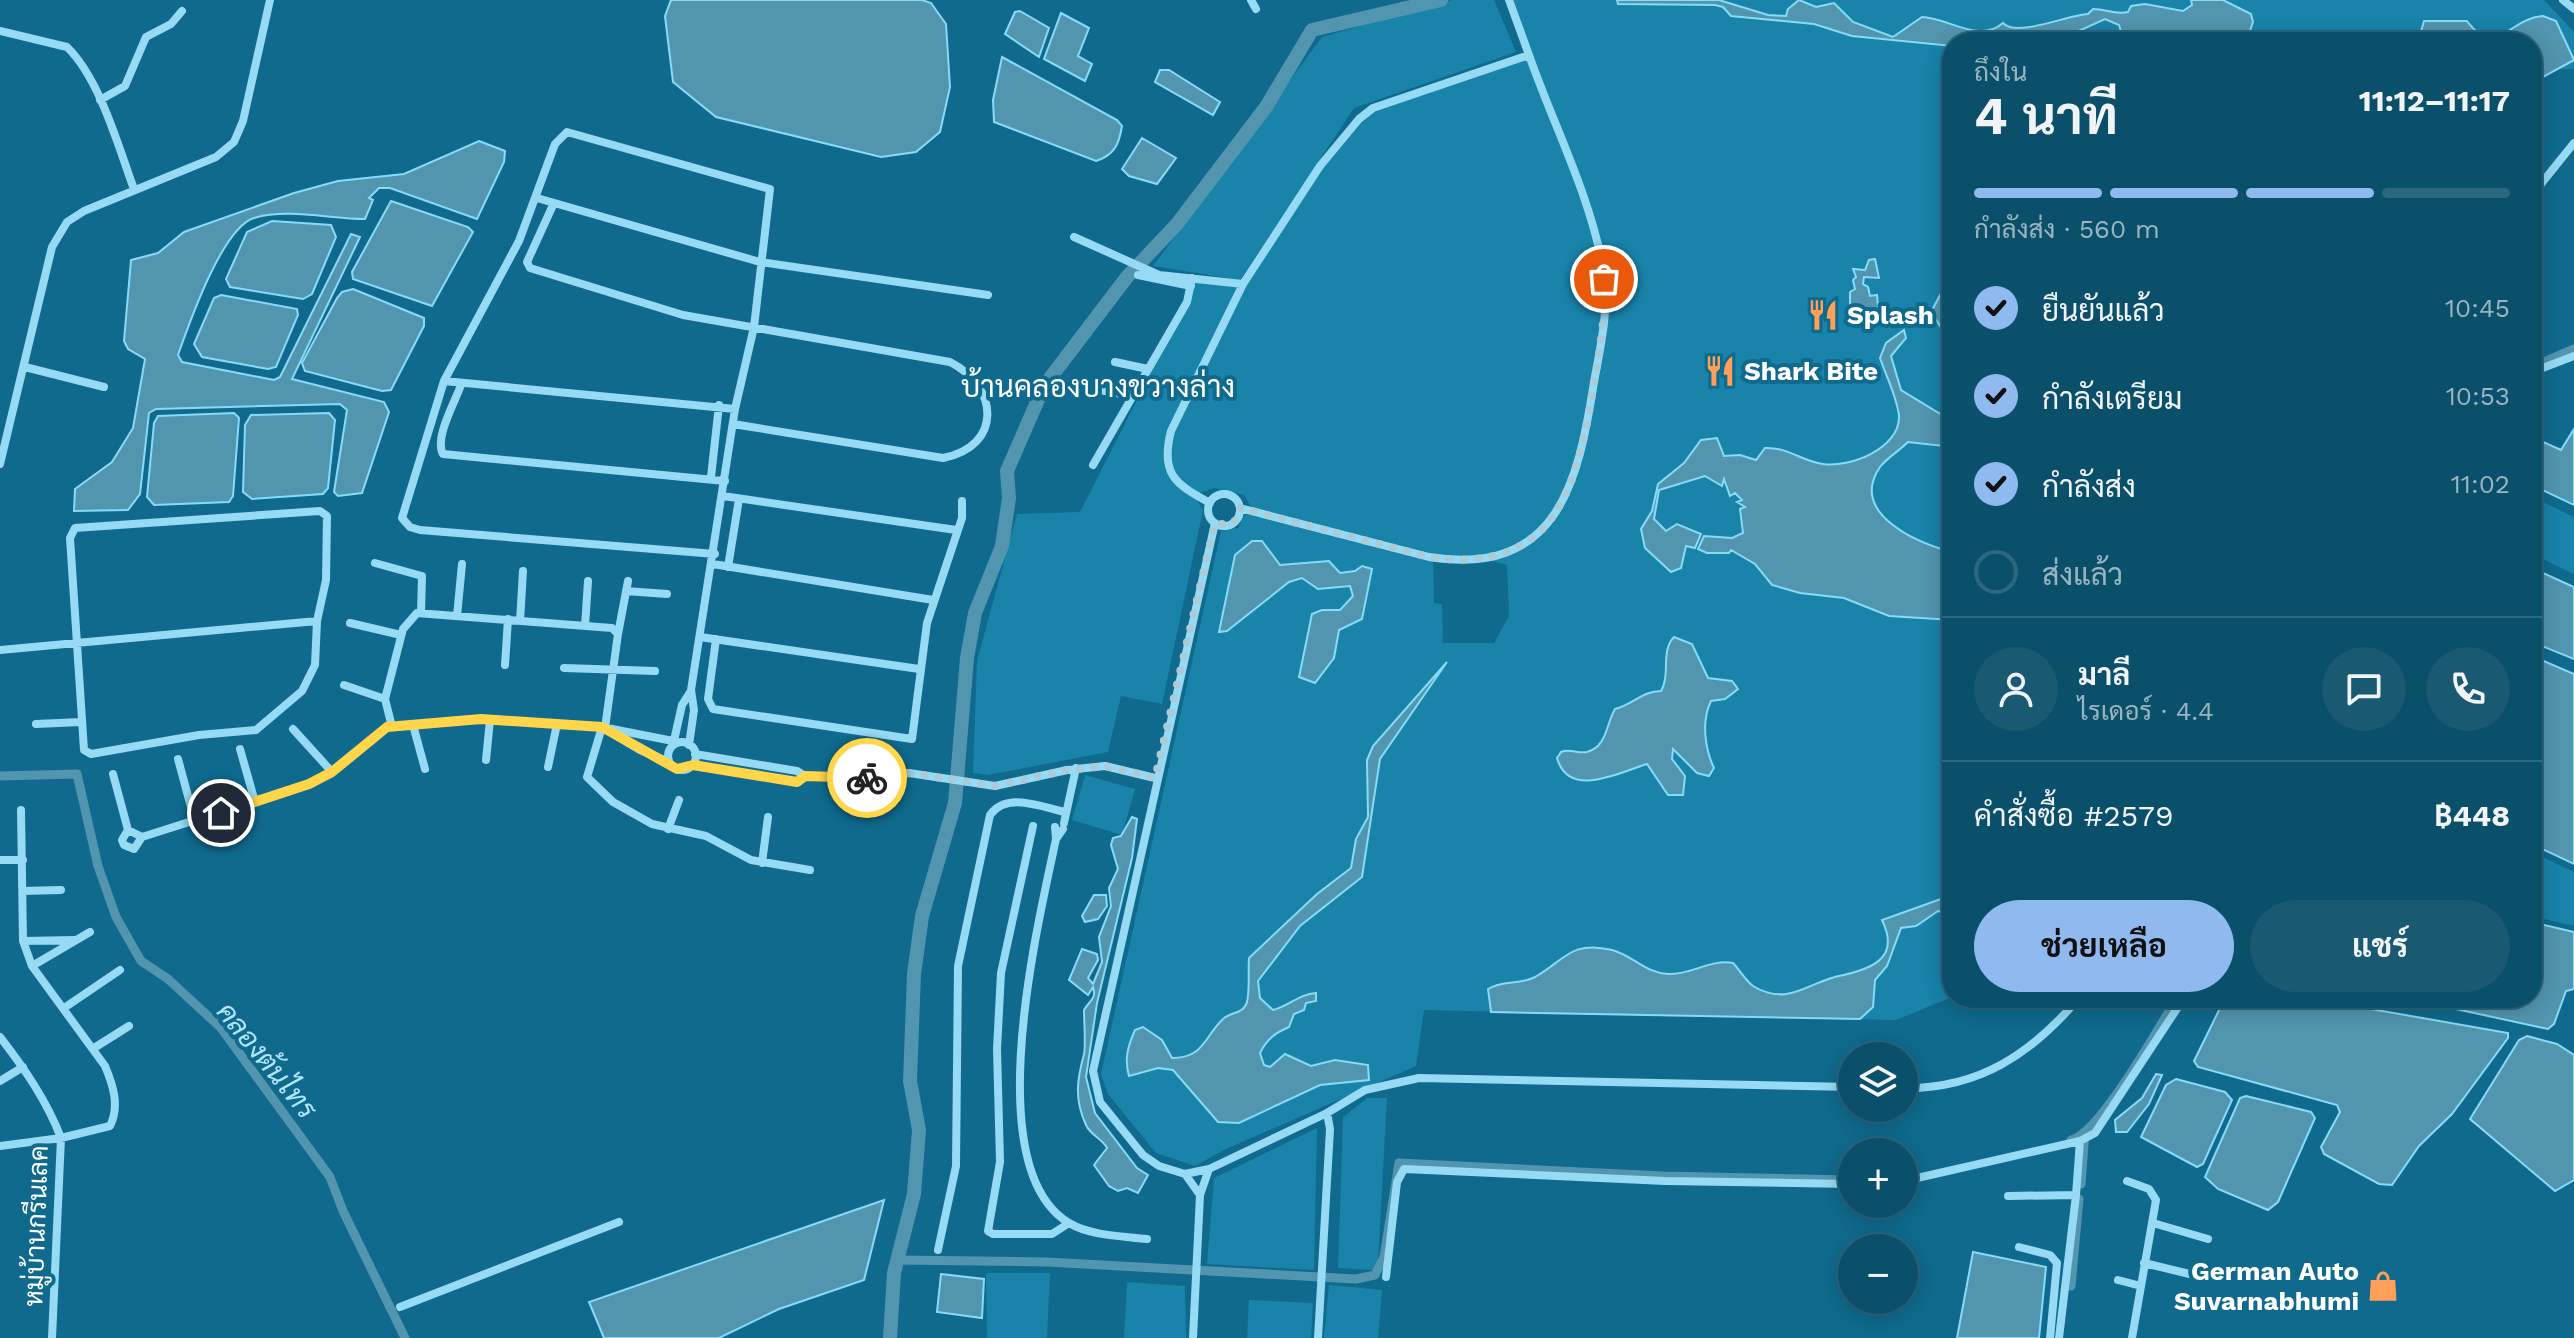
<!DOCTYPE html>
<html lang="th">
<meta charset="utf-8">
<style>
body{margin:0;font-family:"Work Sans",Sarabun,sans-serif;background:#195a72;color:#f1f3f6;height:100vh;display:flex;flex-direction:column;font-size:30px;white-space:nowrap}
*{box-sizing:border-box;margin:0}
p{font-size:26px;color:#9ab5c1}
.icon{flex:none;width:44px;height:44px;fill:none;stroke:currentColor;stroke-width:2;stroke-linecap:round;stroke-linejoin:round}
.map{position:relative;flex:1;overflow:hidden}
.sheet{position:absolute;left:1942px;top:32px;width:600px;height:976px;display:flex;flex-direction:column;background:#0b506a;border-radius:32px;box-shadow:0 4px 20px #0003,0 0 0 2px #2b677e}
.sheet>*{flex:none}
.buttons{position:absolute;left:1838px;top:1042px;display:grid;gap:16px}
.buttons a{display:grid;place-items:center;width:80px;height:80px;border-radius:50%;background:#0b506a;box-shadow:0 4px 20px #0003,0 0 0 2px #2b677e;font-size:40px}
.pin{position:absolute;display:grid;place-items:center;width:68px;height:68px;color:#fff;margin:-34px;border:4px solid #fff;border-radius:50%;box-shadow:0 2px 8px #0007}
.courier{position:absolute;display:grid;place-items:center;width:80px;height:80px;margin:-40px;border:6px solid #ffd54a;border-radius:50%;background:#fff;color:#222;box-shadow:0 2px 10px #0007}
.overview em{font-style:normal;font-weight:700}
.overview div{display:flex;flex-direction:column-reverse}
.overview{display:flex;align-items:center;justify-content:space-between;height:136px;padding:0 32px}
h1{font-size:52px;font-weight:700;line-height:60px}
.bar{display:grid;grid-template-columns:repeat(4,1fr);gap:12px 8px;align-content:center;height:96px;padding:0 32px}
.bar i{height:10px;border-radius:6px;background:#2b677e}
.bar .active{background:#90b9f0}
.bar p{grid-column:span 4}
.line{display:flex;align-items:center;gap:20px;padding:0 32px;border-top:2px solid #2b677e}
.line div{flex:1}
.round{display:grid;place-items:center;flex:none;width:84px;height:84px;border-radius:42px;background:#195a72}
ol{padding:0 32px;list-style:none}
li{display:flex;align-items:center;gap:24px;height:88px}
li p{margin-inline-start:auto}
li .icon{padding:8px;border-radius:50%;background:#90b9f0;color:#111;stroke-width:4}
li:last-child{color:#9ab5c1}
li i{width:44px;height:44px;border:4px solid #2b677e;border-radius:50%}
.primary-button{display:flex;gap:16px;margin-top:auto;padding:16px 32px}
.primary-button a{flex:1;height:92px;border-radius:48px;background:#90b9f0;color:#111;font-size:32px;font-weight:700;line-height:92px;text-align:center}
.primary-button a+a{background:#195a72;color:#f1f3f6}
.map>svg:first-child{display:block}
.green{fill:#1983aa;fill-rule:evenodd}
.water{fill:#5295ae;stroke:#87dbf7;stroke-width:2}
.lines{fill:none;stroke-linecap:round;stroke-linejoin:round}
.canal{stroke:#5295ae;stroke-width:9}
.river{stroke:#5295ae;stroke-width:14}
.minor{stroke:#96daf3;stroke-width:8}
.done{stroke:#abcbd7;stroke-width:8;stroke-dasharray:0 14.4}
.route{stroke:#ffd54a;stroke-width:10}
.labels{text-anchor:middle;stroke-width:8;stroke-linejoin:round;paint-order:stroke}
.poi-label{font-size:26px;font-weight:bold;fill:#fff;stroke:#0f6a8d;text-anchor:start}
.street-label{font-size:26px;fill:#fff;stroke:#0f6a8d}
.water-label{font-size:28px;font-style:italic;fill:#b0e7fb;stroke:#0f6a8d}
.quarter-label{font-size:30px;fill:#fff;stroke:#0f6a8d}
</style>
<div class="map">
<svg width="2574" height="1338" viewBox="0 0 2574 1338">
<rect width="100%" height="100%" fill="#0f6a8d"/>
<path class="green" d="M1452 0H1494L1516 52 1354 108 1240 280 1153 266 1322 37Z
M1509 0H2544L2574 32V69H2550L2532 86V42H1952V997L1896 1020 1424 1010 1416 1066 1224 1150 1195 1166 1156 1153 1108 1094 1101 1074 1221 531 1238 528 1243 517 1253 510 1244 495 1214 488 1194 495 1203 510 1162 704 1121 696 1108 752 988 775 973 773 977 661 1017 514 1080 512 1187 302 1192 278 1243 284 1320 166 1368 112 1528 55ZM1433 558 1484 559 1507 565 1509 616 1494 643H1443L1442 604 1434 603Z
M2532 497 2574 517V574L2532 554Z
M1085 775 1135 789 1122 835 1072 820Z
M2532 852 2574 872V926L2532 916Z
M1367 1098H1387L1378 1262 1373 1270 1338 1268 1343 1117Z
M1317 1128 1314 1270 1207 1264 1214 1178Z
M986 1273H1050L1047 1338H987Z
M1127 1282 1185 1286 1186 1338H1124Z
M1329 1285 1382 1290 1378 1338H1324Z
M1249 1300 1313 1303 1311 1338H1247Z"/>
<path class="water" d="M671 0H922L931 3 946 24 950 87 940 132 916 152 881 157 716 117 673 82 665 16Z
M1617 0H1719L1768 15 1786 16 1788 9 1799 0 1816 7 1834 3 1853 22 1893 37 1922 17C1946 17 1979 44 2003 23 2016 38 2067 15 2088 14L2093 9C2107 9 2114 15 2128 12L2131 6 2145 4 2183 11 2192 5 2191 0H2223L2251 14 2253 22 2246 42H2124L2119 25 2105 19 2072 34 2032 41 1952 42V46L1852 36 1814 24 1731 16 1723 7 1715 5 1618 4Z
M1020 11 1049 28 1039 57 1005 34 1015 12Z
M1061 13 1089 28 1078 56 1092 64 1085 81 1044 59Z
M2543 16 2556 21 2574 60 2532 83V42H2418L2424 21H2467C2497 61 2508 18 2543 16Z
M1002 57 1117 120 1122 126C1119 145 1114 155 1096 161L994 122 993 100Z
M1160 70H1169L1220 102 1213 115 1155 82Z
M1142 138 1176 158 1157 184 1129 176 1122 169Z
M479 141 505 151 504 162 477 219 390 188H379L369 198 373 200 365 219C330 219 288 208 254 218 222 228 189 324 178 355L182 362 274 380 280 377 351 234 360 237 292 379 384 402 389 412 362 493 338 496 334 492 347 410 340 404 156 409 149 413 140 494 128 510 74 511 75 489 112 462 133 428 145 359 128 349 124 341 131 260 158 253 184 232 294 193 338 181 404 174Z
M391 201 468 227 473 232 432 306 353 279 352 272Z
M272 221 331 225 336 237 312 294 303 299 230 287 226 279 247 232Z
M1875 259 1879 278 1864 277 1863 284 1868 287 1870 296 1877 295 1879 318 1850 317V292L1855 289 1853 280 1856 277 1853 269 1865 270 1869 260Z
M1952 273 1949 325 1942 329 1931 312Z
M353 289 424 318V326L391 390 382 391 305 371 302 363 337 298 342 292Z
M221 295 297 309 298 315 276 367 268 369 202 357 194 344 214 298Z
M1904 330 1906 338 1891 356 1901 390 1947 418 1952 417V447L1908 442C1900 450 1887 458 1880 467 1848 514 1918 543 1952 552V620L1889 616 1844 598 1800 593 1772 585 1755 564 1731 550 1729 553H1707L1698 549 1704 536 1732 538 1743 533 1740 509 1745 507 1737 502 1742 500 1735 493 1730 496 1724 479 1722 486 1705 476 1659 490 1654 519 1666 531 1677 524 1701 534 1695 548 1686 546 1681 568 1671 572 1645 548 1641 529 1652 511 1658 484 1684 463 1701 440 1717 438 1724 456 1740 455 1756 460 1765 448C1788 447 1801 461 1823 464 1849 468 1900 449 1899 416 1897 397 1886 376 1880 358L1886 343Z
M234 413 239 418 233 496 229 502 154 505 147 497 154 423 158 416Z
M329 413 335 420 328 488 323 494 252 499 243 492 245 425 251 415Z
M2574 429V505L2532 485V437L2561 450Z
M1252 541H1262L1280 565 1329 561 1340 573 1355 571 1362 566 1372 569 1362 619 1339 630 1334 658 1315 683 1299 677 1312 614 1322 610H1340L1353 596 1350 586 1318 589 1302 578 1289 582 1227 631 1219 632 1235 555Z
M2532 568 2574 587V659L2532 642Z
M1674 637 1692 644 1708 678 1732 681 1738 689 1725 699 1711 701C1701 721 1705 749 1714 768L1709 776 1697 773 1673 749 1672 759 1685 776 1683 795H1668L1647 764C1620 772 1569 800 1557 758L1561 752C1570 748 1577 754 1587 752 1607 747 1606 724 1615 709 1634 704 1642 691 1661 691 1671 674 1660 652 1674 637Z
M2532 656 2574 674V864L2532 844Z
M1447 662 1380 759 1362 877 1300 926 1258 981 1260 998 1273 1010C1289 1006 1299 994 1316 993V1001L1306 1003 1304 1010 1294 1014 1289 1027C1275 1033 1267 1039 1260 1053L1264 1065 1270 1067 1285 1054 1311 1066 1335 1060 1368 1065 1369 1080 1320 1085 1239 1123 1218 1122 1173 1070 1158 1068 1129 1076C1124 1059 1128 1046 1135 1030L1143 1027 1162 1040 1172 1058C1204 1058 1204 1037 1223 1019 1230 1012 1244 1014 1247 1002 1250 989 1248 971 1249 958L1317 894 1351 868 1356 839 1368 817 1367 760 1373 746Z
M1132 817 1137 819 1132 858 1097 1003 1086 1077 1095 1113 1137 1168 1148 1175 1138 1193 1127 1188 1118 1191 1109 1186 1094 1165 1107 1148C1102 1138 1091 1136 1086 1125 1074 1099 1077 1080 1084 1054 1086 1047 1084 1020 1084 1010 1089 1001 1097 999 1093 987L1088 995 1069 980 1082 949 1097 954 1098 960 1088 978 1093 984 1102 962 1099 937 1111 906 1109 888 1118 869 1111 845 1113 838 1121 836Z
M1094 895H1106L1107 906 1098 919 1085 922 1082 916Z
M1952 895 1948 913 1938 911 1916 926 1901 928 1887 966 1875 980 1873 1007 1860 1019 1491 1012 1488 989C1502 980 1520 985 1535 977 1565 960 1571 940 1612 950 1632 955 1645 973 1668 974 1692 975 1709 959 1733 963 1739 969 1746 981 1753 986 1786 1006 1805 985 1835 977 1864 970 1903 963 1882 920Z
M2532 922 2574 932V989L2566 991 2554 1024 2548 1029 2405 998H2532Z
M2225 998H2308L2508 1033V1038L2452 1114 2419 1146 2392 1185 2379 1184 2324 1154 2321 1147 2340 1112 2337 1105 2198 1067 2194 1061Z
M2527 1036 2557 1044 2574 1055V1180L2555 1191 2470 1119 2519 1040Z
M2156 1074 2162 1075 2149 1104 2127 1132H2116L2115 1120 2142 1098Z
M2176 1079 2225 1092 2232 1100 2203 1164 2197 1167 2141 1137 2166 1085Z
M2246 1096 2311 1112 2315 1118 2278 1202 2268 1210 2218 1189 2205 1177 2240 1098Z
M884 1200 864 1280 779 1309 719 1338H604L589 1302Z
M1973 1252 2046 1267 2039 1338H1957Z
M941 1274 984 1279 982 1318 937 1312Z"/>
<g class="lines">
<path class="canal" d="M2532 367 2574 349
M0 776 77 774 98 866 116 917 141 961 168 979 221 1028 330 1177 343 1211 405 1338
M2071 1140C2100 1133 2159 1027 2177 998
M2081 1184 2085 1132
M898 1260 1047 1262 1356 1279 1375 1275 1384 1257 1399 1163 1663 1176 1852 1180
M2071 1286 2079 1199"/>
<path class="river" d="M890 1338 894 1273 914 1194 919 1130 910 1081 914 974 922 916 955 803 967 658 975 613 1002 546 1009 498 1007 471 1044 386 1127 277 1177 224 1266 107 1312 30 1441 0"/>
<path class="minor" d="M1251 0 1256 9
M1509 0 1529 55
M2563 0 2574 9
M0 31 67 47C100 79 118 146 134 189
M100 100 125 86 146 37 171 24 182 11
M2532 195 2574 143
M537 198 760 262 988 295
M553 205 527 262 530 268 683 315 950 362C999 387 1003 446 943 458L733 424
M1074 237 1159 275 1243 284
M1138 275 1191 286
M1115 362 1148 369
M25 367 104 387
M2532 372 2574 356
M444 381 735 409
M461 385C455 402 434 438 443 454L725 481
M1053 391 1068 384 1132 396
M0 464 52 247 67 222 84 211 216 157 234 142 243 121 270 0
M1093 465 1187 302 1192 278
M711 477 719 405
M1208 510a16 16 0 1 1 32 0a16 16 0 1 1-32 0Z
M723 496 956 530
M1210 503C1175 484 1160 474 1171 431L1243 284 1320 166 1359 119 1373 108 1529 55C1553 124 1590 195 1603 268 1610 306 1601 344 1594 382 1578 484 1557 577 1429 557L1240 508
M320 511 327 516 326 580 317 621 315 665 302 691 256 730 199 735 91 754 84 750 70 538 75 528Z
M1215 523 1093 1071 1100 1102 1143 1155 1159 1166 1185 1174 1209 1169 1327 1113 1365 1090 1419 1078 1852 1087
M375 563 422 576 421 613
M713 564 933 600
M728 567 739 499
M626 591 667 594
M457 616 462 564
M520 621 523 571
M350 623 401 635
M585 626 588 581
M618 634 628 581
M700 637 919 669
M716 639 708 699 713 709 912 739 927 623 962 518V501
M0 650 317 621
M505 665 508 619
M564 668 655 671
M344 685 385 699
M36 724 81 722
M413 725 425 769
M392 727 385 699 403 629 417 613 612 628 618 634 605 728
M293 729 332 772
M668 756a14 14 0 1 1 28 0a14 14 0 1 1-28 0Z
M673 745 682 705 691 691
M689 745 694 710 691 690 735 409 754 327 770 189 567 132 555 144 519 241 444 381 402 518 410 527 420 530 715 554
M240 749 255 802
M695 754 797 771 805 776 871 778 909 773 995 786 1067 770 1105 766 1155 778
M178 759 195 822
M486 760 490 720
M669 762 640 750 602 727 587 777 613 802 652 824 706 836 751 860 810 870
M693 765 797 782 805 776
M548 767 557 724
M113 774 128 830
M1064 823 1076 768
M1033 826 1001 973 997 1049 1000 1162 988 1231 993 1234H1052L1069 1223
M1055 827 1056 839C1038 924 978 1168 1069 1223 1091 1236 1122 1236 1147 1239
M668 829 679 800
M142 837 128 830 122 840 124 845 134 849 142 837 309 784 332 772 387 727 481 719 602 727 673 741
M1056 839 1063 829
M0 860H23
M762 863 768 817
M23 891 61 890
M23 941 75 940
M32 966 90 932
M64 1008 120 970
M0 1037C24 1068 47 1101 61 1138L52 1338
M94 1048 129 1026
M0 1081 23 1067
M1904 1088C1980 1089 2032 1053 2079 998
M0 1146 61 1138 110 1126C120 1106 113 1085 105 1066L32 966 23 941 21 810
M1185 1174 1200 1195
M1904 1181 2080 1141 2095 1133 2184 998
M2127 1181 2149 1189 2156 1200 2132 1338
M2076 1195 2080 1141
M2008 1196 2076 1195 2059 1338
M2153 1223 2208 1239
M2019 1247 2050 1255 2057 1263 2050 1338
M938 1250 956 1166 958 966 990 815C1006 791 1042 807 1065 812
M2144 1263 2198 1276
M1386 1277 1397 1182 1404 1169 1665 1181 1852 1184
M2118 1280 2141 1286
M400 1307 619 1222
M1193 1338 1200 1195 1209 1169
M1318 1338 1330 1129 1327 1113"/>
</g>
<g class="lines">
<path class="done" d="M867 778 909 773 995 786 1067 770 1105 766 1155 778 1215 523 1230 525 1238 518 1240 508 1429 557C1551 575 1576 494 1592 394 1599 355 1606 318 1604 279"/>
<path class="route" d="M221 813 309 784 332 772 387 727 481 719 602 727 677 769 693 765 797 782 805 776 867 778"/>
</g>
<defs>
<symbol id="restaurant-bare" viewBox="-9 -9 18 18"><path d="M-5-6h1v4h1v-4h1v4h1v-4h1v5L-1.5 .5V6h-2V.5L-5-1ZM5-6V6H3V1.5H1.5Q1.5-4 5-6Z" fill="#ff9f58" stroke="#0f6a8d" stroke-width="2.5" paint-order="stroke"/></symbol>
<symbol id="shop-bare" viewBox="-9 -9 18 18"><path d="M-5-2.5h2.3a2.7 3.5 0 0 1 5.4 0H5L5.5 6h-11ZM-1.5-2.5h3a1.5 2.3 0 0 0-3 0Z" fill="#ff9f58" stroke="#0f6a8d" stroke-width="2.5" paint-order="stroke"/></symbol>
</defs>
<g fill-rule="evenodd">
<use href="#restaurant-bare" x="1801" y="293" width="44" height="44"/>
<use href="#restaurant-bare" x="1698" y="349" width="44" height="44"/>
<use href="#shop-bare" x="2361" y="1264" width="44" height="44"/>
</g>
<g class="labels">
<g class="poi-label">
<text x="1847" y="324">Splash</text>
<text x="1744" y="380">Shark Bite</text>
<text x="2359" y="1280" text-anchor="end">German Auto<tspan x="2359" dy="30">Suvarnabhumi</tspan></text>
</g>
<g class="street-label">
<text transform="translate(36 1226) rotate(-88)" y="9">หมู่บ้านกรีนเลค</text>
</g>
<g class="water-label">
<text transform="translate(267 1060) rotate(51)" y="10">คลองต้นไทร</text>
</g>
<g class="quarter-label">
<text x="1098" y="397">บ้านคลองบางขวางล่าง</text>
</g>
</g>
</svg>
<div class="buttons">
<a><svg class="icon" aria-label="layers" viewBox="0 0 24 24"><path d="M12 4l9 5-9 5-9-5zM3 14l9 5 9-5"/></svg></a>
<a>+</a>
<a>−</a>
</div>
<div class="pin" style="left:1604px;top:279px;background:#ea580c"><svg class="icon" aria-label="bag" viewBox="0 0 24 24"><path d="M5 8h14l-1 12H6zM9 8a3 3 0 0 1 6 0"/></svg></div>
<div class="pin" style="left:221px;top:813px;background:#1f2937"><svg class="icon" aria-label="home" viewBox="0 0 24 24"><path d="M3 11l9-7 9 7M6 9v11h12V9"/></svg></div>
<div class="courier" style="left:867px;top:778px"><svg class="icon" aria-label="bike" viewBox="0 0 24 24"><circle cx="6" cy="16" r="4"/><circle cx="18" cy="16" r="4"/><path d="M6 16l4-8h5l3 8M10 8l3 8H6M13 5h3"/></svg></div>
<section class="sheet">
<div class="overview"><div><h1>4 นาที</h1><p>ถึงใน</p></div><em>11:12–11:17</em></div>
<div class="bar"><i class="active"></i><i class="active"></i><i class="active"></i><i></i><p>กำลังส่ง · 560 m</p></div>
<ol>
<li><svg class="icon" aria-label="check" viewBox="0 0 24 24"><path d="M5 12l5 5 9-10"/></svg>ยืนยันแล้ว<p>10:45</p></li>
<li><svg class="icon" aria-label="check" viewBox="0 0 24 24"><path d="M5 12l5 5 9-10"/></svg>กำลังเตรียม<p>10:53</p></li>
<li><svg class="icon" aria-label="check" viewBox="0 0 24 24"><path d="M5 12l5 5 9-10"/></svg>กำลังส่ง<p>11:02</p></li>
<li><i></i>ส่งแล้ว</li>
</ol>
<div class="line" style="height:144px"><a class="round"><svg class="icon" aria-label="person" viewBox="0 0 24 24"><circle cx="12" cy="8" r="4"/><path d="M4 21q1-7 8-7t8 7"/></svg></a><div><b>มาลี</b><p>ไรเดอร์ · 4.4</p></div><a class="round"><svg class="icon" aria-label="chat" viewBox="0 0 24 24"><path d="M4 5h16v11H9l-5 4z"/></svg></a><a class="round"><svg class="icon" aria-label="phone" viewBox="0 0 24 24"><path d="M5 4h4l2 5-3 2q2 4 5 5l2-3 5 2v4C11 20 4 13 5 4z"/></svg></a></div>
<div class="line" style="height:104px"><div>คำสั่งซื้อ #2579</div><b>฿448</b></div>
<div class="primary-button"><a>ช่วยเหลือ</a><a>แชร์</a></div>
</section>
</div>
